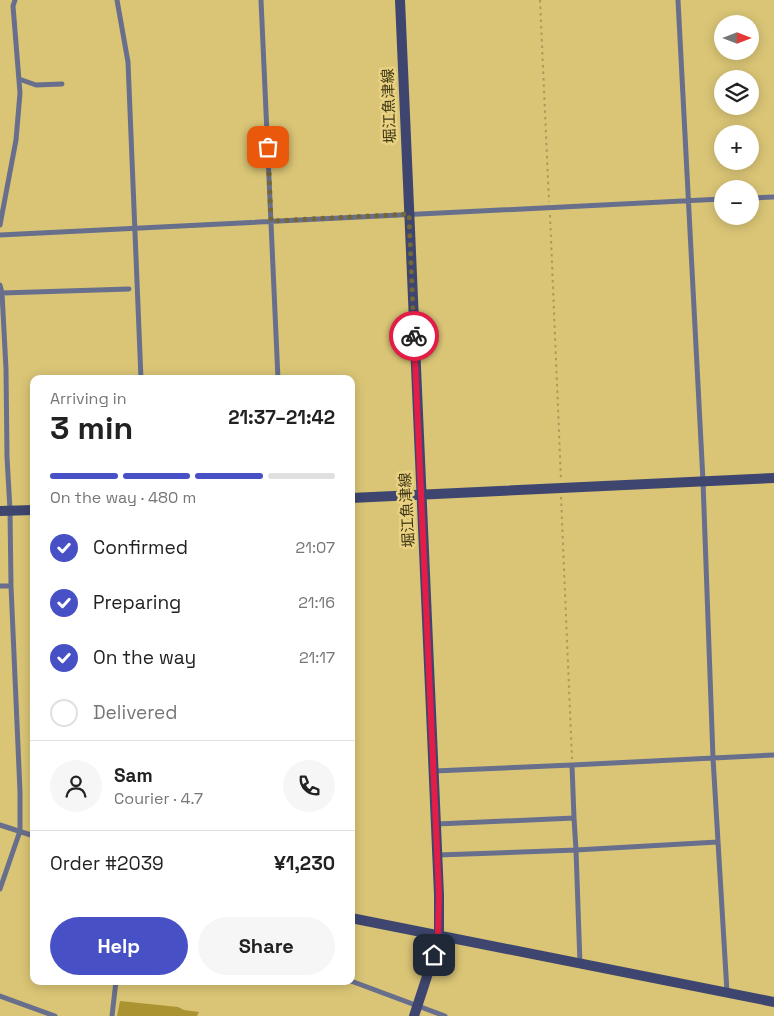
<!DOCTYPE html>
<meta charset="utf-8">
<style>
body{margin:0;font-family:"Space Grotesk","Noto Sans JP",sans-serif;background:#f6f6f6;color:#222;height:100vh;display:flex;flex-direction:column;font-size:19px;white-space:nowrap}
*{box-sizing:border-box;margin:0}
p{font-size:16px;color:#767676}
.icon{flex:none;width:28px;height:28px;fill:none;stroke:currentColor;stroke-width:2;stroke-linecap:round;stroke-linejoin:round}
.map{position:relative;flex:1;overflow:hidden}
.details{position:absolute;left:30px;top:375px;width:325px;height:610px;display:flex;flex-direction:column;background:#fff;border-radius:10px;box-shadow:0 2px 12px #0003}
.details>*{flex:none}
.needle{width:32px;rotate:90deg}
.tools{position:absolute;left:714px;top:15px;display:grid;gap:10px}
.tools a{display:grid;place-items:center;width:45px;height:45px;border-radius:50%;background:#fff;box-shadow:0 2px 12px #0003;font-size:25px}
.pin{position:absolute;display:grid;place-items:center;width:42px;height:42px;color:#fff;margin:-21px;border-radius:10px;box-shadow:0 2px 8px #0006}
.courier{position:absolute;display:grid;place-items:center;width:50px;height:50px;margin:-25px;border:4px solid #e11d48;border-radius:50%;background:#fff;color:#222;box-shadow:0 1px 6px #0007}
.summary em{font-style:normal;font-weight:700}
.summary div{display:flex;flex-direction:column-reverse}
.summary{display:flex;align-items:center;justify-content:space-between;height:85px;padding:0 20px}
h1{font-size:32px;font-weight:700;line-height:38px}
.bar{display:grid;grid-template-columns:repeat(4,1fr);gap:8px 5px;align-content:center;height:60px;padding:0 20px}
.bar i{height:6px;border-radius:4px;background:#e0e0e0}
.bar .active{background:#4750c5}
.bar p{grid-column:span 4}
.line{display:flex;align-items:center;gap:12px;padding:0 20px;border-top:1px solid #e0e0e0}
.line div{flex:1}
.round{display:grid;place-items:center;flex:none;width:52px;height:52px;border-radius:26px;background:#f6f6f6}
ol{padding:0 20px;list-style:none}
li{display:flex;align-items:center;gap:15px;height:55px}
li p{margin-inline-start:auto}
li .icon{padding:5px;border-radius:50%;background:#4750c5;color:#fff;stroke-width:4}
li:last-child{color:#767676}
li i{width:28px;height:28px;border:2px solid #e0e0e0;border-radius:50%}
.primary-button{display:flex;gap:10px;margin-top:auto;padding:10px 20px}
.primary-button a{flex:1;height:58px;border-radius:30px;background:#4750c5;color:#fff;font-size:20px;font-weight:700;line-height:58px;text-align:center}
.primary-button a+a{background:#f6f6f6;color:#222}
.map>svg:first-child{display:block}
.green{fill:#ac9331}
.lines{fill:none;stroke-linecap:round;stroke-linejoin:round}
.path{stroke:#ab9a59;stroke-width:2;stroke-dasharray:2.5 4;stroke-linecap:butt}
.street{stroke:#686f8c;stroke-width:5}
.secondary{stroke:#3e466f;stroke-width:10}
.done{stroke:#756736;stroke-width:5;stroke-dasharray:0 9}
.route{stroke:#e11d48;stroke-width:6}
.labels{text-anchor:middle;stroke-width:5;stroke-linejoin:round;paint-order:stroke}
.street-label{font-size:15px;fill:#3e3514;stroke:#e8d282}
</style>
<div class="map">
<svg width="774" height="1016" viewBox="0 0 774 1016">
<rect width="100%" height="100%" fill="#dac576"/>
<path class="green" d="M120 1001 178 1007 184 1010 199 1012 197 1016H117Z"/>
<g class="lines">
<path class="path" d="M540 0 549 202
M550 215 561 480
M561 497 572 759"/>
<path class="street" d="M117 0 128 62 141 379
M261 0 278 379
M678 0 703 481 713 758 727 992
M19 79 36 85 62 84
M750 198 774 197
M0 225 16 140 20 93 13 6 15 0
M0 235 722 199
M0 285 2 293 6 369 7 457 10 510 11 586 20 792V831L0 889
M2 293 129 289
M0 586H11
M434 771 572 765 774 755
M574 818 576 850 580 964
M437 824 574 818 572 765
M0 825 34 836
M438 855 576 850 718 842
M351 981 445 1016
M0 996 55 1016
M112 1016 116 981"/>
<path class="secondary" d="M400 0 439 895V936L434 955 414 1016
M351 498 774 478
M0 511 34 510
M351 918 774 1002"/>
</g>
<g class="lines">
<path class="done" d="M268 147 271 221 409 214 414 336"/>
<path class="route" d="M414 336 439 895 438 936 434 955"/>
</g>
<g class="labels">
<g class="street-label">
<text transform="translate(389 106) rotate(-92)" y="5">堀江魚津線</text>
<text transform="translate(407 510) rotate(-93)" y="5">堀江魚津線</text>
</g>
</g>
</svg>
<div class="tools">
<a><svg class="needle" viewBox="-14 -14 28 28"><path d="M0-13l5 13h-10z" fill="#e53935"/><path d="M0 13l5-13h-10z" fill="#767676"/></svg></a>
<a><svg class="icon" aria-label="layers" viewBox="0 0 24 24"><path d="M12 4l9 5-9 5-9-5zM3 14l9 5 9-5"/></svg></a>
<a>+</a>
<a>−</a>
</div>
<div class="pin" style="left:268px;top:147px;background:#ea580c"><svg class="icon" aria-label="bag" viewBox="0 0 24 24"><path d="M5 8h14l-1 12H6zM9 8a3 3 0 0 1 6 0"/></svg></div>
<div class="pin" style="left:434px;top:955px;background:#1f2937"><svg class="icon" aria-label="home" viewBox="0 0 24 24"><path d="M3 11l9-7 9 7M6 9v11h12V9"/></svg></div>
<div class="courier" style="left:414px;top:336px"><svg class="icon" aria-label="bike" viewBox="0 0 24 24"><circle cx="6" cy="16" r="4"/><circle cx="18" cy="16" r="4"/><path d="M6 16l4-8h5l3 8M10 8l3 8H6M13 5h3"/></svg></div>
<section class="details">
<div class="summary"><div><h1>3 min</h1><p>Arriving in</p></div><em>21:37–21:42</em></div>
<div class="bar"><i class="active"></i><i class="active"></i><i class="active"></i><i></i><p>On the way · 480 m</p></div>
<ol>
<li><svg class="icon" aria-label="check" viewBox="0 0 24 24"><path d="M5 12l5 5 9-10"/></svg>Confirmed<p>21:07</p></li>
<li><svg class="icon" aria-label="check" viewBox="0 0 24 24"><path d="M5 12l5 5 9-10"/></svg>Preparing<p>21:16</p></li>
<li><svg class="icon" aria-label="check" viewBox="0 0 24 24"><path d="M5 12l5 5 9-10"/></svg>On the way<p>21:17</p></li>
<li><i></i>Delivered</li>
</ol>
<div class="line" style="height:90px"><a class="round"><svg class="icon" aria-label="person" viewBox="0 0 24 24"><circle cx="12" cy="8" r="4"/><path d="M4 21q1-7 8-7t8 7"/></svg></a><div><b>Sam</b><p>Courier · 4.7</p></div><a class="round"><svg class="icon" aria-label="phone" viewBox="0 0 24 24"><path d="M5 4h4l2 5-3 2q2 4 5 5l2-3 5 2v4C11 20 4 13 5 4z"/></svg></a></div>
<div class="line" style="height:65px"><div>Order #2039</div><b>¥1,230</b></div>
<div class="primary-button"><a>Help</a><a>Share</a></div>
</section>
</div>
